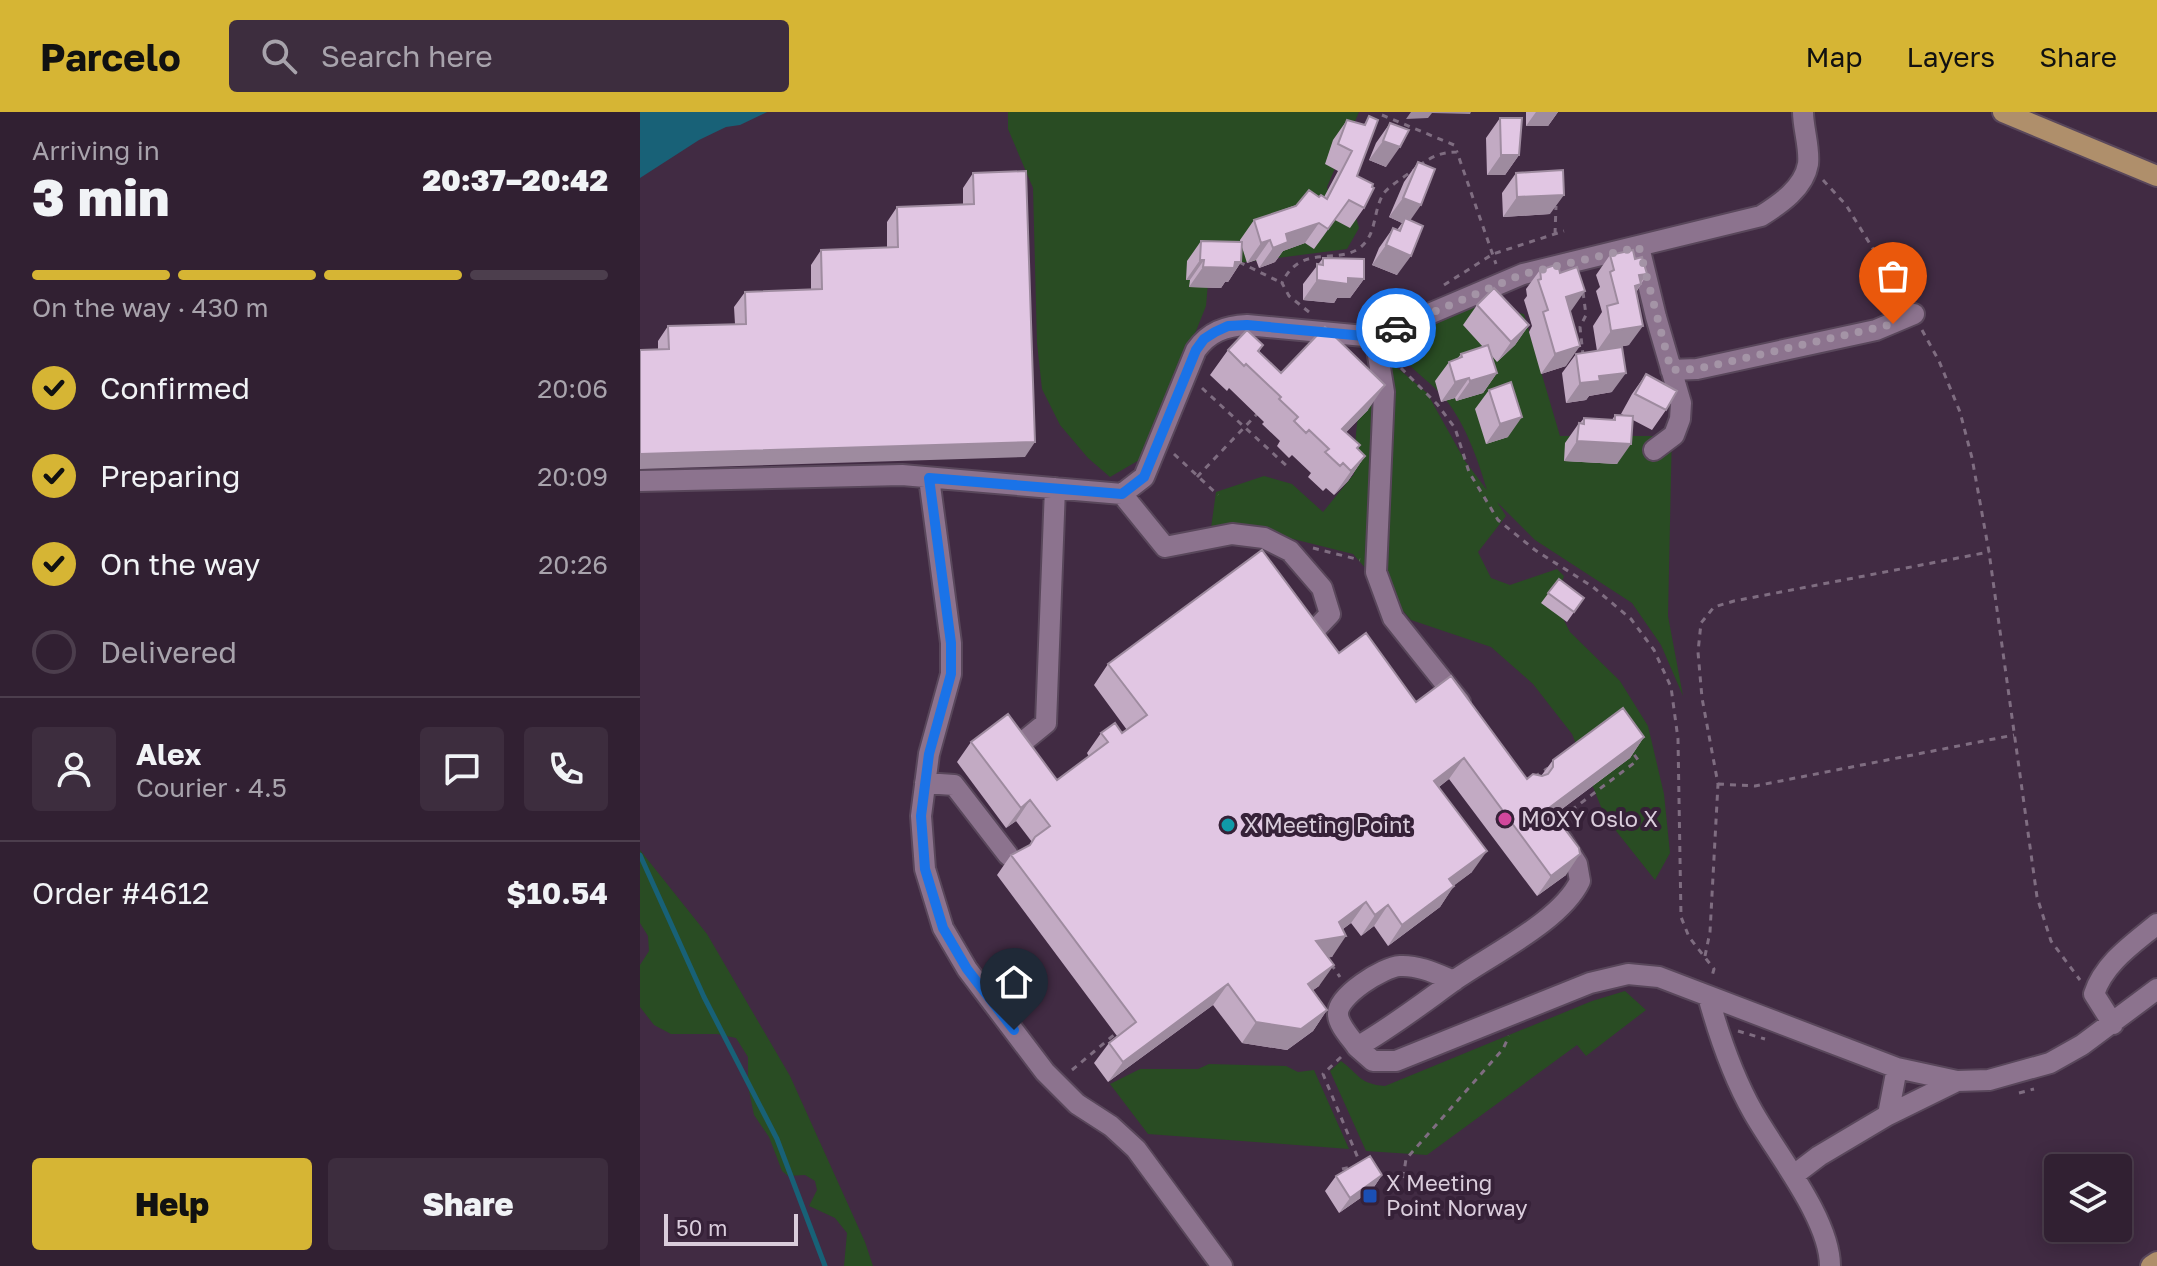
<!DOCTYPE html>
<meta charset="utf-8">
<style>
body{margin:0;font-family:"Golos Text",sans-serif;background:#3d2d3e;color:#f1f3f6;height:100vh;display:flex;flex-direction:column;font-size:30px;white-space:nowrap}
*{box-sizing:border-box;margin:0}
p{font-size:26px;color:#a8a3ac}
.icon{flex:none;width:44px;height:44px;fill:none;stroke:currentColor;stroke-width:2;stroke-linecap:round;stroke-linejoin:round}
.map{position:relative;flex:1;overflow:hidden}
.sheet{display:flex;flex-direction:column;background:#312032;width:640px}
.sheet>*{flex:none}
.buttons{position:absolute;left:1404px;top:1042px;display:grid;gap:16px}
.buttons a{display:grid;place-items:center;width:88px;height:88px;border-radius:8px;background:#312032;box-shadow:0 4px 20px #0003,0 0 0 2px #4c3e4d;font-size:40px}
.scale{position:absolute;left:24px;bottom:20px;width:134px;box-sizing:border-box;padding-left:8px;border:4px solid #dacddc;border-top:0;font-size:22px;line-height:28px;white-space:nowrap;color:#dacddc;-webkit-text-stroke:6px #362138;paint-order:stroke}
.pin{position:absolute;display:grid;place-items:center;width:68px;height:68px;color:#fff;margin:-82px -34px;border-radius:50% 50% 50% 0;rotate:-45deg;box-shadow:0 0 8px #0007}
.pin .icon{rotate:45deg}
.courier{position:absolute;display:grid;place-items:center;width:80px;height:80px;margin:-40px;border:6px solid #1a73e8;border-radius:50%;background:#fff;color:#222;box-shadow:0 2px 10px #0007}
.head em{font-style:normal;font-weight:800}
.head div{display:flex;flex-direction:column-reverse}
.head{display:flex;align-items:center;justify-content:space-between;height:136px;padding:0 32px}
h1{font-size:52px;font-weight:800;line-height:60px}
.bar{display:grid;grid-template-columns:repeat(4,1fr);gap:12px 8px;align-content:center;height:96px;padding:0 32px}
.bar i{height:10px;border-radius:6px;background:#4c3e4d}
.bar .on{background:#d6b534}
.bar p{grid-column:span 4}
.line{display:flex;align-items:center;gap:20px;padding:0 32px;border-top:2px solid #4c3e4d}
.line div{flex:1}
.round{display:grid;place-items:center;flex:none;width:84px;height:84px;border-radius:8px;background:#3d2d3e}
ol{padding:0 32px;list-style:none}
li{display:flex;align-items:center;gap:24px;height:88px}
li p{margin-inline-start:auto}
li .icon{padding:8px;border-radius:50%;background:#d6b534;color:#111;stroke-width:4}
li:last-child{color:#a8a3ac}
li i{width:44px;height:44px;border:4px solid #4c3e4d;border-radius:50%}
.primary-button{display:flex;gap:16px;margin-top:auto;padding:16px 32px}
.primary-button a{flex:1;height:92px;border-radius:8px;background:#d6b534;color:#111;font-size:32px;font-weight:800;line-height:92px;text-align:center}
.primary-button a+a{background:#3d2d3e;color:#f1f3f6}
header{display:flex;align-items:center;gap:48px;box-sizing:border-box;height:112px;padding:0 40px;background:#d6b534;color:#111}
header strong{font-size:38px}
nav{display:flex;gap:44px;margin-inline-start:auto;font-size:28px}
.search{width:560px;height:72px;background:#3d2d3e;display:flex;align-items:center;gap:20px;box-sizing:border-box;padding:0 28px;border-radius:8px;color:#a8a3ac;font-size:30px}
main{display:flex;flex:1;min-height:0}
.map>svg:first-child{display:block}
.green{fill:#294c23}
.water{fill:#186177}
.lines{fill:none;stroke-linecap:round;stroke-linejoin:round}
.stream{stroke:#186177;stroke-width:5}
.minor-casing{stroke:#59475b;stroke-width:24}
.major-casing{stroke:#59475b;stroke-width:24}
.path{stroke:#7f6d81;stroke-width:3;stroke-dasharray:6 6;stroke-linecap:butt}
.minor{stroke:#8c738e;stroke-width:20}
.major{stroke:#af8f6b;stroke-width:20}
.wall{fill:#c2aac3}
.shaded-wall{fill:#9e8b9f}
.building{fill:#e1c6e3;stroke:#9e8b9f;stroke-width:2}
.done{stroke:#a494a6;stroke-width:8;stroke-dasharray:0 14.4}
.route{stroke:#1a73e8;stroke-width:10}
.hotel-dot{fill:#d1479c;stroke:#362138;stroke-width:3}
.culture-dot{fill:#0f9aa8;stroke:#362138;stroke-width:3}
.transit-dot{fill:#1a4fb4;stroke:#362138;stroke-width:3}
.labels{text-anchor:middle;stroke-width:8;stroke-linejoin:round;paint-order:stroke}
.poi-label{font-size:22px;fill:#dacddc;stroke:#362138;text-anchor:start}
</style>
<header>
<strong>Parcelo</strong>
<div class="search"><svg class="icon" aria-label="search" viewBox="0 0 24 24"><circle cx="10" cy="10" r="6"/><path d="M15 15l6 6"/></svg>Search here</div>
<nav><a>Map</a><a>Layers</a><a>Share</a></nav>
</header>
<main>
<section class="sheet">
<div class="head"><div><h1>3 min</h1><p>Arriving in</p></div><em>20:37–20:42</em></div>
<div class="bar"><i class="on"></i><i class="on"></i><i class="on"></i><i></i><p>On the way · 430 m</p></div>
<ol>
<li><svg class="icon" aria-label="check" viewBox="0 0 24 24"><path d="M5 12l5 5 9-10"/></svg>Confirmed<p>20:06</p></li>
<li><svg class="icon" aria-label="check" viewBox="0 0 24 24"><path d="M5 12l5 5 9-10"/></svg>Preparing<p>20:09</p></li>
<li><svg class="icon" aria-label="check" viewBox="0 0 24 24"><path d="M5 12l5 5 9-10"/></svg>On the way<p>20:26</p></li>
<li><i></i>Delivered</li>
</ol>
<div class="line" style="height:144px"><a class="round"><svg class="icon" aria-label="person" viewBox="0 0 24 24"><circle cx="12" cy="8" r="4"/><path d="M4 21q1-7 8-7t8 7"/></svg></a><div><b>Alex</b><p>Courier · 4.5</p></div><a class="round"><svg class="icon" aria-label="chat" viewBox="0 0 24 24"><path d="M4 5h16v11H9l-5 4z"/></svg></a><a class="round"><svg class="icon" aria-label="phone" viewBox="0 0 24 24"><path d="M5 4h4l2 5-3 2q2 4 5 5l2-3 5 2v4C11 20 4 13 5 4z"/></svg></a></div>
<div class="line" style="height:104px"><div>Order #4612</div><b>$10.54</b></div>
<div class="primary-button"><a>Help</a><a>Share</a></div>
</section>
<div class="map">
<svg width="1517" height="1154" viewBox="0 0 1517 1154">
<rect width="100%" height="100%" fill="#412b43"/>
<path class="green" d="M368 0H719L687 75 691 90 716 105 719 116 707 137 591 152 568 171 566 194 506 344 470 365 448 346 420 313 402 277 397 231 393 76 368 17Z
M837 193 884 202 920 324H1023L1032 317 1028 504 1043 584 1021 533 992 491 895 428 857 390 866 404 838 440 851 466 870 473 917 457 924 464 915 491 930 520 980 569 1008 614 1024 682 1030 741 1015 768 965 705 932 622 893 572 851 535 771 508 713 442 613 417 571 416 576 380 624 364 652 372 683 400 714 362 716 321 723 262 747 247 787 281 825 349 847 378C837 345 824 307 800 281 786 267 771 257 759 241L764 227Z
M0 738 67 822 150 964 225 1130 233 1154H204L207 1121 195 1106 169 1094 177 1078 175 1069 165 1063 148 1064 142 1059 129 1025 114 1003 108 974V945L96 926 77 922H31L14 913 0 895V853L9 839 8 824 0 811Z
M985 879 1006 898 946 944 937 933 787 1043 726 1039 690 959 701 949C719 962 719 972 745 974L952 889Z
M569 952 646 954 658 960 674 958 709 1037 508 1022 470 972 500 957H558Z"/>
<path class="water" d="M0 0H127L100 13 86 15 59 28 0 66Z"/>
<g class="lines">
<path class="stream" d="M0 743 64 885 137 1027 185 1154"/>
<defs>
<path id="minor" d="M1000 139 1016 205 1041 291 1040 307 1034 323 1014 338
M735 225 744 280 736 460 753 506 820 590
M1031 258 1057 257 1236 218 1274 202
M289 366 311 531V562L289 642 281 704 285 757 303 816 327 857 405 960 437 992 471 1014 496 1037 582 1154
M0 369 262 363 482 382 504 365 556 238C569 220 585 214 607 213L735 225 883 162 1121 104C1140 92 1164 76 1168 52 1170 36 1163 16 1163 0
M482 382 525 435 592 422 624 426 650 439 682 476 690 502 673 520
M384 629 406 611 415 376
M285 671 314 673 368 743
M814 869C797 862 779 853 760 854 743 855 697 884 698 902 698 913 711 926 717 935 752 915 783 891 815 868 852 842 921 809 940 769L937 752 922 728
M1068 884C1079 924 1092 963 1113 1000 1136 1041 1190 1107 1190 1154
M1473 912 1454 882C1464 851 1493 832 1517 812
M717 935 733 949H756L950 871 988 862 1019 865 1257 956 1317 969 1349 968 1410 951 1442 933 1517 877
M1248 1003 1257 956
M1154 1063 1179 1044 1248 1003 1317 969"/>
<path id="major" d="M1363 0 1517 64
M1511 1154 1517 1150"/>
</defs>
<use href="#minor" class="minor-casing"/>
<use href="#major" class="major-casing"/>
<path class="path" d="M742 3 814 33 817 40
M779 54C792 44 802 40 817 40L856 152
M1183 68 1206 93 1264 187
M915 122 916 94
M599 150 642 171
M804 173 853 142 924 119
M943 180 946 203 940 215 943 243
M669 200 649 184 642 171C660 132 695 152 718 137 738 124 732 99 744 81 750 73 765 65 773 58
M1282 218 1299 249 1320 300 1332 346 1349 440 1397 785 1411 829 1440 868
M761 256 797 292 815 316 829 360 858 408 895 438 953 475 991 507 1014 538 1031 575 1038 627 1041 805 1049 825 1074 857 1072 864
M562 276 650 357
M534 342 578 383
M557 365 617 302
M673 436 720 448
M894 665 908 656
M1078 672 1115 674 1374 623
M924 708 933 697 998 648 991 638
M1065 844 1070 820 1078 672 1062 586 1058 540 1061 511 1074 495 1094 489 1349 440
M691 852 700 865
M1098 919 1125 927
M701 945 683 962 720 1051
M432 958 475 922
M1379 981 1394 977
M702 1057 711 1055
M763 1066 766 1047 863 937 869 924"/>
<use href="#minor" class="minor"/>
<use href="#major" class="major"/>
</g>
<path class="wall" d="M886 0H918L908 14H886Z
M729 4 717 64 724 96 710 116 695 108 674 137 665 131 643 139 635 150 619 156 616 148 607 151 602 135 601 150 588 170H585L581 176 549 175 550 168H546L547 149 561 129 600 130V128L614 108 679 85H684L698 59 685 52 693 28 707 8 724 13Z
M860 6 879 43 865 63H847L846 26Z
M750 11 746 55 729 48 736 31Z
M778 50 770 108 757 163 732 153 739 136 753 116 757 118 762 111 749 105 764 70Z
M333 61 385 345 18 237V229L28 214 95 212 94 195 105 180 171 178V153L181 138 247 136V110L257 95 323 93V76Z
M876 61 910 102 863 105 862 81Z
M970 143 995 147 1007 162 997 179 989 233 969 237 972 280 949 284 946 288 926 291 922 261 936 242 957 239 953 214 962 200 956 179 960 175 956 163Z
M683 146 724 167 710 186H697L694 191 663 188V172Z
M900 158 931 199 926 254 901 262 889 220 892 214 884 188 887 184 886 177Z
M837 193 889 213 875 233 857 250 852 244 857 261 843 281 816 289 815 286 801 290 795 269 809 250 817 247 821 242 843 235 823 213Z
M623 233 619 240 641 261 728 298 706 320 720 333 717 337 725 344 708 369 694 383 686 376 683 379 668 365 671 361 652 343 649 346 637 334 640 329 622 312 624 310 589 276 587 279 570 263 588 238Z
M1006 262 1026 298 1012 318 993 308 977 352 924 349 925 331 939 311H940L944 306 972 308 975 303 986 304 981 302 992 282Z
M849 278 868 325 846 332 835 297Z
M919 467 944 486 927 510 901 491Z
M699 541 776 590 887 667 901 664 913 648 1004 625 990 646 914 703 926 763 897 784 809 667 799 675 832 760 814 773 800 795 748 834 734 814 721 824 711 811 703 817 692 845H688L679 874 673 878 687 898 673 919 647 938 602 931 573 893 468 970 454 951 469 931 477 924 357 763 371 743 389 733 392 730 376 709 366 716 317 650 331 630 417 668 449 645 447 641 461 621H482L487 618 454 573 468 552Z
M742 1063 732 1078 699 1101 685 1079 696 1064Z"/>
<path class="shaded-wall" d="M771 0H831L830 2 792 1 788 6 766 7Z
M896 0H918L908 14H886Z
M743 29 760 35 746 55 729 48Z
M861 43H879L865 63H847Z
M924 83 910 102 863 105 877 85Z
M763 86 781 93 767 113 765 106 762 111 749 105Z
M679 111 665 131 643 139 635 150 619 156 633 136 646 122Z
M630 128 616 148 607 151 621 131Z
M746 133 771 144 757 163 732 153Z
M560 148H564L550 168H546Z
M595 150H601L588 170H585L581 176 549 175 563 155Z
M1007 162 999 173 1001 172 988 192 999 163Z
M708 166 724 167 710 186H697L694 191 663 188 677 168Z
M945 179 931 199 912 205 926 185Z
M889 213 875 233 857 250 871 230Z
M1003 214 989 233 957 239 971 219Z
M940 234 926 254 901 262 915 242Z
M857 261 843 281 816 289 830 269Z
M986 261 972 280 949 284 946 288 926 291 940 271 959 264Z
M829 266 815 286 801 290 815 270Z
M745 273 728 298 685 342 702 317Z
M882 305 868 325 846 332 860 312Z
M937 329 991 332 977 352 924 349Z
M395 330 385 345 0 357V342Z
M725 344 708 369 694 383 711 359Z
M1004 625 990 646 895 717 909 696Z
M824 646 809 667 780 689 794 669Z
M390 688 376 709 366 716 381 696Z
M847 739 832 760 795 788 809 767Z
M940 742 926 763 897 784 911 764Z
M814 774 800 795 748 834 762 813Z
M726 790 711 811 689 827 706 824 692 845 662 850 676 829 699 810Z
M748 793 734 814 721 824 735 803Z
M694 853 679 874 654 892 668 872Z
M588 872 573 893 468 970 483 950Z
M687 898 673 919 647 938 602 931 616 910Z
M742 1063 732 1078 699 1101 710 1086Z"/>
<path class="building" d="M729 4 738 8 717 64 733 72 732 75 734 76 724 96 709 88 688 117 679 111 646 122 648 130 633 136 630 128 621 131 614 108 656 94 669 78 679 85 681 83 687 87 712 39 698 32 707 8 725 13Z
M860 6H882L879 43H861Z
M750 11 769 18 760 35 743 29Z
M778 50 795 57 781 93 763 86Z
M923 58 924 83 877 85 876 61Z
M386 59 395 330 0 342V238L29 237 28 214 106 212 105 180 182 177 181 138 258 135 257 95 334 92 333 61Z
M765 106 783 114 771 144 746 133 753 116 760 119Z
M561 129 602 130 601 150H595L594 156 563 155 564 148H560Z
M993 138 995 147 1002 145 1007 162 999 163 1001 172 995 174 1003 214 971 219 967 194 978 191 970 160 974 158 970 143Z
M683 146 724 147V167L708 166V172L677 168V152L683 153Z
M918 152 920 161 937 155 945 179 926 185 940 234 915 242 903 200 908 198 898 168 901 167 900 158Z
M854 176 889 213 871 230 837 193Z
M685 215 745 273 702 317 720 333 717 336 725 344 711 359 703 351 700 354 685 340 689 337 669 318 666 321 654 309 658 305 639 287 641 285 606 252 604 254 588 238 607 218 623 233 618 239 641 261Z
M848 233 857 261 830 269 829 266 815 270 809 250 822 245 821 242Z
M982 235 986 261 959 264 960 269 940 271 936 242Z
M1006 262 1037 279 1026 298 995 282Z
M871 270 882 305 860 312 849 278Z
M975 303 993 304 991 332 937 329 939 311 944 312V306L975 308Z
M622 438 699 541 726 521 776 590 811 564 887 667 893 662 902 664 908 662 913 655V648L983 596 1004 625 909 696 939 736 940 742 911 764 824 646 794 669 847 739 809 767 814 774 762 813 748 793 735 803 726 790 699 810 706 824 676 829 694 853 668 872 687 898 661 917 616 910 588 872 483 950 469 931 496 910 371 743 390 733 395 725 410 714 390 688 381 696 331 630 368 602 417 668 468 630 461 621 475 611 482 621 507 603 468 552Z
M919 467 944 486 934 500 908 481Z
M730 1044 742 1063 710 1086 696 1064Z"/>
<g class="lines">
<path class="done" d="M756 216 883 162 999 135 1031 258 1057 257 1253 212"/>
<path class="route" d="M374 918 327 857 303 816 285 757 281 704 289 642 311 562V531L289 366 482 382 504 365 556 238 564 227 575 220 588 214 607 213 735 225 756 216"/>
</g>
<circle class="hotel-dot" cx="865" cy="707" r="8"/>
<circle class="culture-dot" cx="588" cy="713" r="8"/>
<rect class="transit-dot" x="722" y="1076" width="16" height="16" rx="4"/>
<g class="labels">
<g class="poi-label">
<text x="881" y="715">MOXY Oslo X</text>
<text x="604" y="721">X Meeting Point</text>
<text x="746" y="1079">X Meeting<tspan x="746" dy="25">Point Norway</tspan></text>
</g>
</g>
</svg>
<div class="buttons">
<a><svg class="icon" aria-label="layers" viewBox="0 0 24 24"><path d="M12 4l9 5-9 5-9-5zM3 14l9 5 9-5"/></svg></a>
</div>
<div class="scale">50 m</div>
<div class="pin" style="left:1253px;top:212px;background:#ea580c"><svg class="icon" aria-label="bag" viewBox="0 0 24 24"><path d="M5 8h14l-1 12H6zM9 8a3 3 0 0 1 6 0"/></svg></div>
<div class="pin" style="left:374px;top:918px;background:#1f2937"><svg class="icon" aria-label="home" viewBox="0 0 24 24"><path d="M3 11l9-7 9 7M6 9v11h12V9"/></svg></div>
<div class="courier" style="left:756px;top:216px"><svg class="icon" aria-label="car" viewBox="0 0 24 24"><path d="M5 17H2v-5l4-1 3-4h7l3 4 3 1v5h-3M9 17h6M6 11h13"/><circle cx="7" cy="17" r="2"/><circle cx="17" cy="17" r="2"/></svg></div>
</div>
</main>
